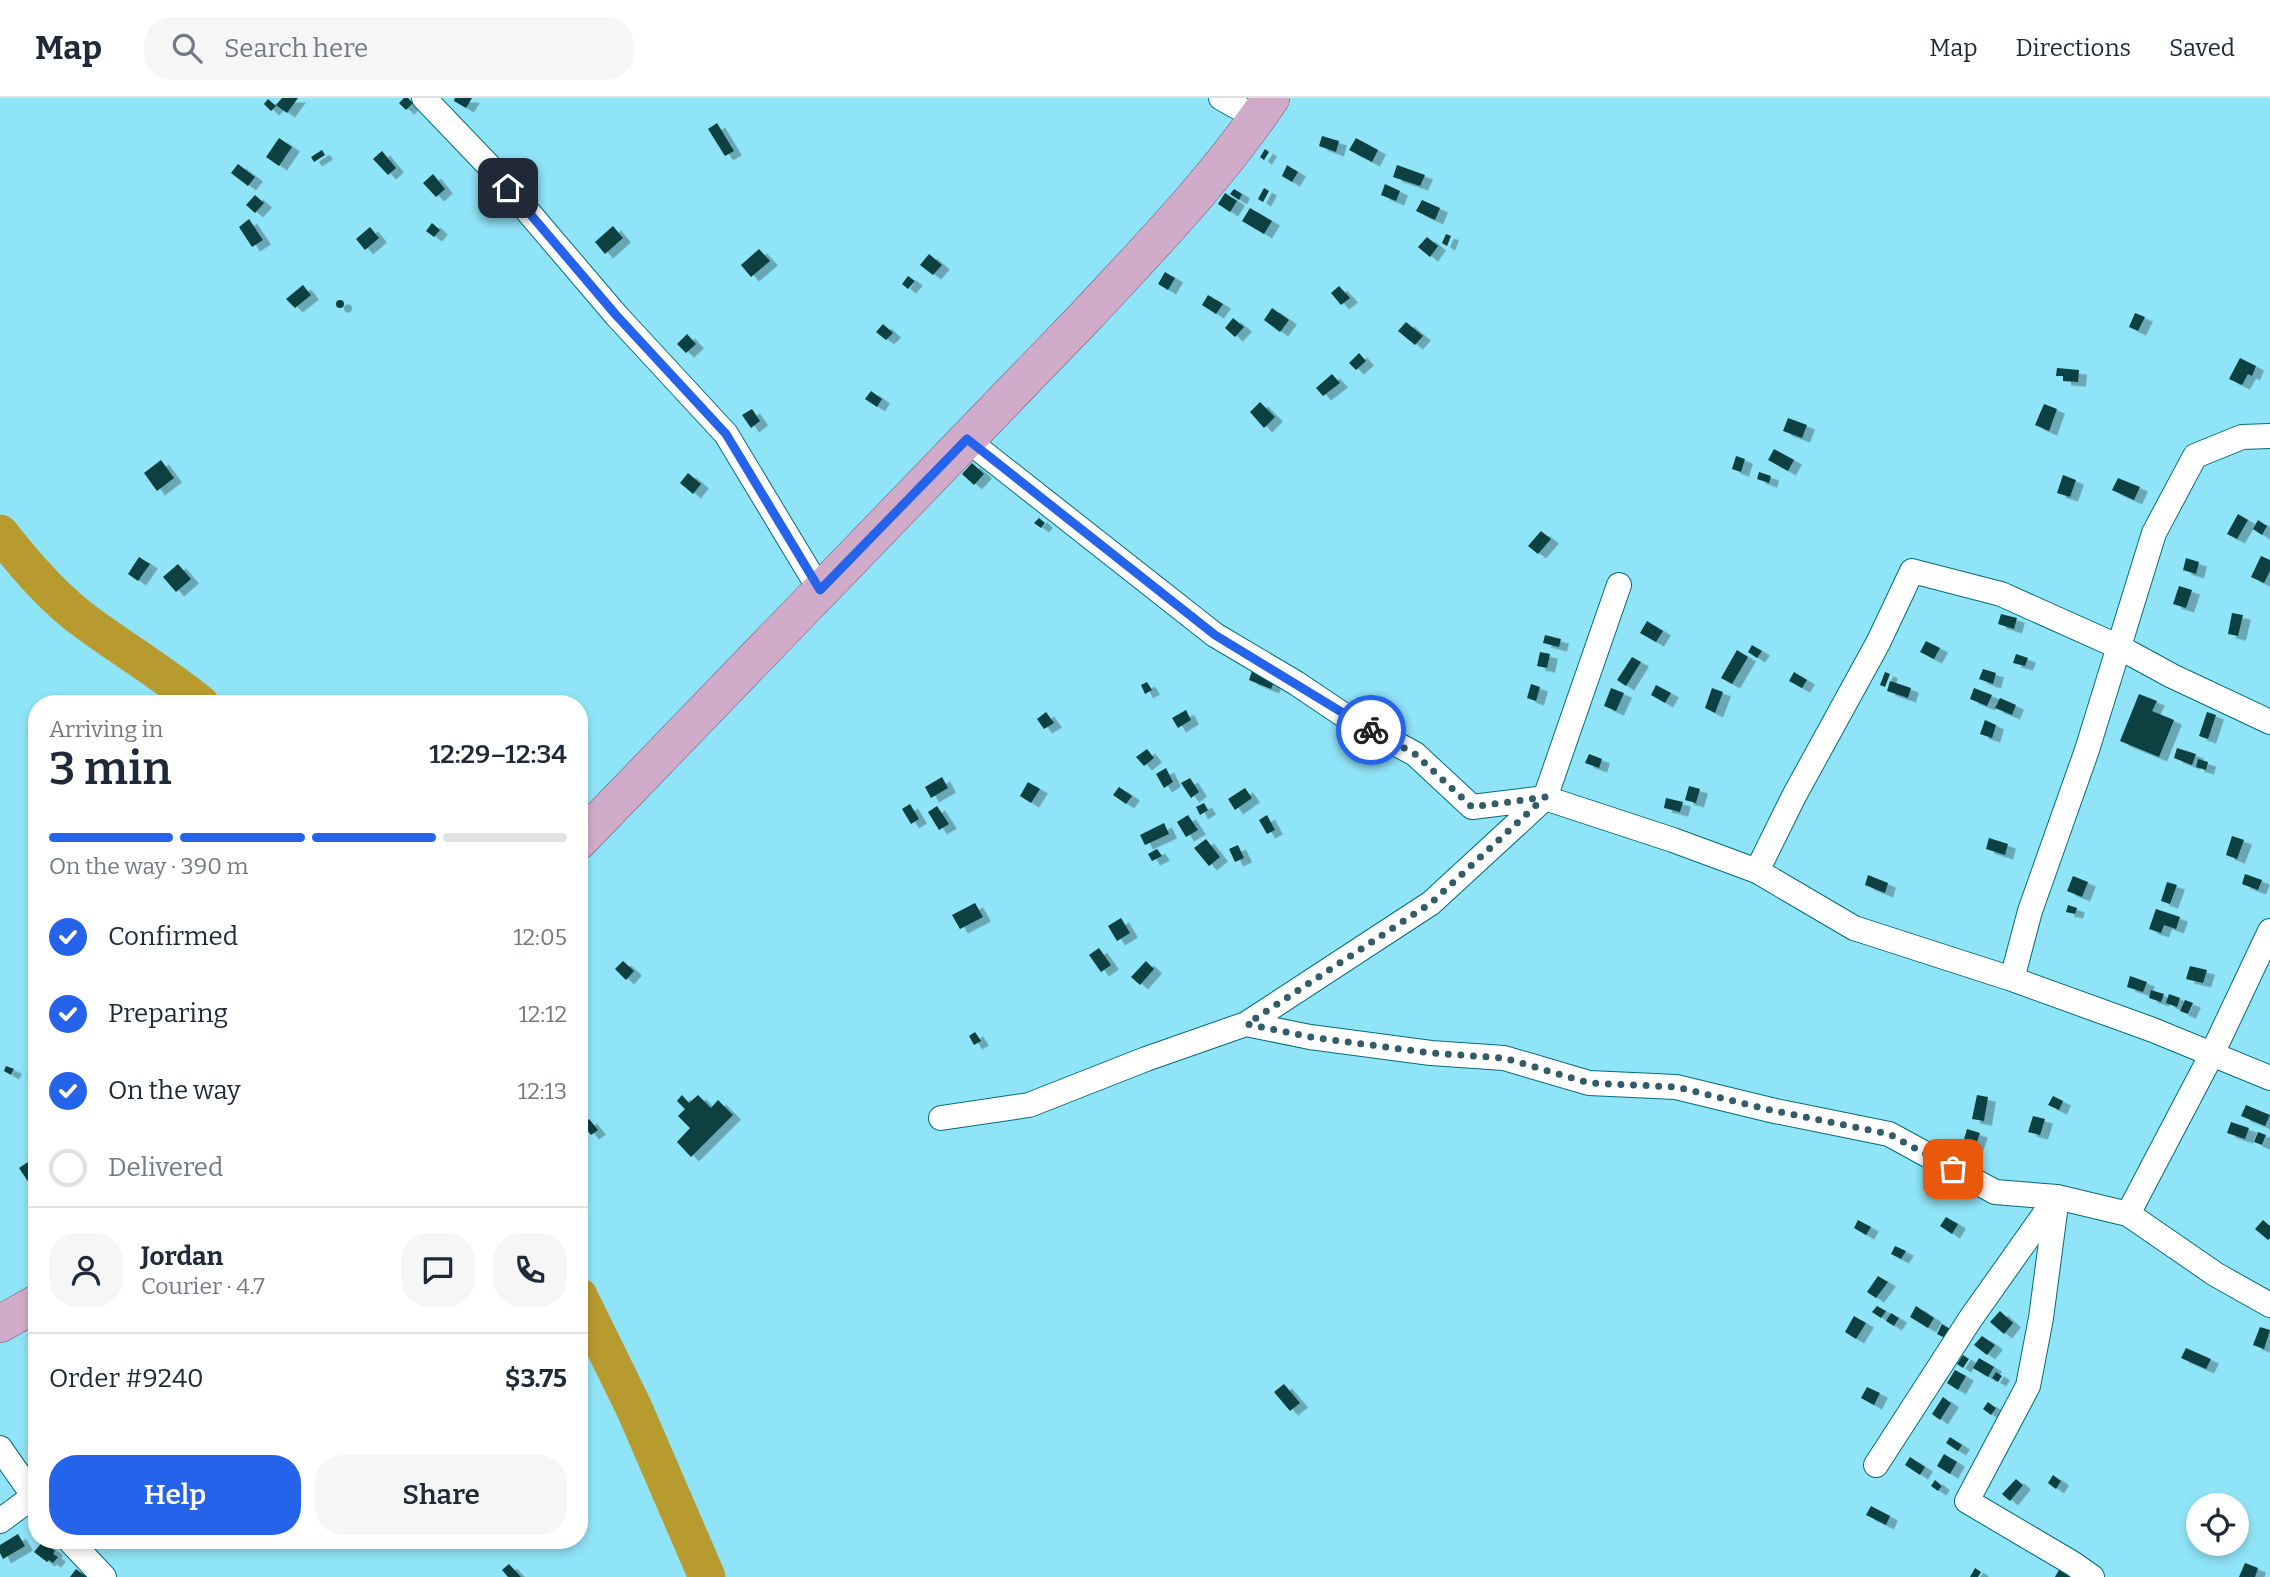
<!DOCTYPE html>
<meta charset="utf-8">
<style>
body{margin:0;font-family:Bitter,serif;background:#f6f6f7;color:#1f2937;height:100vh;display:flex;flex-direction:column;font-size:26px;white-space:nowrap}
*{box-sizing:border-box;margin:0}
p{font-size:23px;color:#747a83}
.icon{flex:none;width:38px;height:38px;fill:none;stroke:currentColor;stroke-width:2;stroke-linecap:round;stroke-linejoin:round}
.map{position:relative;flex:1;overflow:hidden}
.panel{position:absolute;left:28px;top:597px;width:560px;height:854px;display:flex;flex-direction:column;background:#fff;border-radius:28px;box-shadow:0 4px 10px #0003}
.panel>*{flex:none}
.buttons{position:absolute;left:2186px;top:1395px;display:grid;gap:14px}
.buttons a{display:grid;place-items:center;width:63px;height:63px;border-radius:50%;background:#fff;box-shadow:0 4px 10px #0003;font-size:35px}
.pin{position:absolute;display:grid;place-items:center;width:60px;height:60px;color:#fff;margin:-30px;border-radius:14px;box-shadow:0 4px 10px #0006}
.courier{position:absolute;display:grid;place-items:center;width:70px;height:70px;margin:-35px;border:5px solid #2563eb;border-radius:50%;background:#fff;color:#222;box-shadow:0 2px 9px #0007}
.head em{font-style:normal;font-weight:600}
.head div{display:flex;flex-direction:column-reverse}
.head{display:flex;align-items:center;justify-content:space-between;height:119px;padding:0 21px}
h1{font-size:46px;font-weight:600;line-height:52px}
.bar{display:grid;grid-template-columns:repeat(4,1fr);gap:10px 7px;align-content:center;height:84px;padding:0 21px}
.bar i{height:9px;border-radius:5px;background:#e0e1e3}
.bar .on{background:#2563eb}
.bar p{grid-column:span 4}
.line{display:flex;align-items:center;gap:18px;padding:0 21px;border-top:2px solid #e0e1e3}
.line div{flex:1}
.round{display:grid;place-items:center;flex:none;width:74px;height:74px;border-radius:28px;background:#f6f6f7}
ol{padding:0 21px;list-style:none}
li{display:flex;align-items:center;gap:21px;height:77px}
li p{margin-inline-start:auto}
li .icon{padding:7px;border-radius:50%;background:#2563eb;color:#fff;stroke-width:4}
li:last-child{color:#747a83}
li i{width:38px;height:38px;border:4px solid #e0e1e3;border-radius:50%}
.action{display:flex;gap:14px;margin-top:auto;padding:14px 21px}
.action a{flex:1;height:80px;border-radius:28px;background:#2563eb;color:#fff;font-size:28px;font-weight:600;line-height:80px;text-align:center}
.action a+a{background:#f6f6f7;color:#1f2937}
header{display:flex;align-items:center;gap:42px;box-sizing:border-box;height:98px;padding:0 35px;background:#fff;border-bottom:2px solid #e0e1e3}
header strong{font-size:33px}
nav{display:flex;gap:38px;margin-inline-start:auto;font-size:24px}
.search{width:490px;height:63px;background:#f6f6f7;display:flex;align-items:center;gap:18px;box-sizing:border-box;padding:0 24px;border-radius:28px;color:#747a83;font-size:26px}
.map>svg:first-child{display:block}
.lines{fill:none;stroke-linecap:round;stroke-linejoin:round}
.river{stroke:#b79b2f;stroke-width:37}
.building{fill:#0d3f3f;filter:url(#shadow)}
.minor-casing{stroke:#036c7d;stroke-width:26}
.primary-casing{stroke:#745375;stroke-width:38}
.minor{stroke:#fff;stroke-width:24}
.primary{stroke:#d1acca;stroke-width:37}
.done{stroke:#325c67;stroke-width:7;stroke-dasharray:0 12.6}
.route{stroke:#2563eb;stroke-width:9}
</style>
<header>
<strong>Map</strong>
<div class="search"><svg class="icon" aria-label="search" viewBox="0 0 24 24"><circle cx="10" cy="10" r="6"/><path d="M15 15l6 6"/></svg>Search here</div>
<nav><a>Map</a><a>Directions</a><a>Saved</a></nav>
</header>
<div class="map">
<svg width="2270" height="1479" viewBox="0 0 2270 1479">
<defs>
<filter id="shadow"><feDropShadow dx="8" dy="4.5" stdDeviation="0" flood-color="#0004"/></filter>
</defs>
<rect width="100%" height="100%" fill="#90e4f7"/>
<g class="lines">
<path class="river" d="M0 435C25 467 53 500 86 524 124 552 164 576 201 606
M579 1198 634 1310 707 1479"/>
</g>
<path class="building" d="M282 0H298L287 15 276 7Z
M404 0H408L413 5 406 12 399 5Z
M455 0H472L466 10 454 3Z
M268 1 276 8 271 13 264 6Z
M717 25 734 53 725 58 708 31Z
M1322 38 1339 43 1336 54 1319 48Z
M279 40 292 49 279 68 266 59Z
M1356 40 1378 52 1372 64 1349 52Z
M1265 51 1269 54 1264 62 1260 59Z
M322 52 325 57 314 64 311 59Z
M382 53 396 70 388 77 373 61Z
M238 66 255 79 248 88 231 75Z
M1287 67 1298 74 1292 84 1282 78Z
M1397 67 1425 77 1420 88 1393 79Z
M433 76 445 91 436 99 423 85Z
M1385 86 1400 93 1396 103 1381 97Z
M1264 90 1269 93 1263 104 1258 101Z
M1234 91 1242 96 1239 102 1230 96Z
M1225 95 1237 103 1230 114 1218 106Z
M255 97 264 105 255 115 246 107Z
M1422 102 1440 110 1435 122 1416 113Z
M1250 110 1272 123 1264 136 1242 123Z
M249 121 263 142 252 149 239 129Z
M432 125 440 132 434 139 426 133Z
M613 128 623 140 605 156 595 144Z
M370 129 379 140 365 152 356 141Z
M1446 136 1451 138 1447 148 1442 145Z
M1427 139 1438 148 1430 159 1418 149Z
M759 151 770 163 751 179 741 167Z
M929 156 942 167 933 177 920 167Z
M1165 174 1175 180 1168 192 1158 186Z
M908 178 915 183 908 191 902 186Z
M303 187 311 197 295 210 286 201Z
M1339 188 1350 200 1341 207 1331 195Z
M1208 197 1223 206 1216 216 1202 207Z
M336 206a4 4 0 1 1 8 0a4 4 0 1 1-8 0Z
M1272 210 1289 222 1280 234 1264 222Z
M2135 215 2145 219 2138 233 2129 229Z
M1233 220 1244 229 1235 239 1225 230Z
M1406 224 1423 238 1415 247 1398 233Z
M883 226 893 235 886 242 876 234Z
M687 236 696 246 686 255 677 246Z
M1359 255 1366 263 1356 272 1349 265Z
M2240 260 2256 268 2252 278 2248 276 2242 287 2229 281Z
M2057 270 2079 272 2078 284 2063 283V278H2056Z
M1332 276 1340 285 1323 298 1316 290Z
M871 293 882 301 877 309 865 301Z
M1260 304 1275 319 1264 330 1250 314Z
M2044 306 2057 311 2049 333 2035 327Z
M752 311 760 323 751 330 742 317Z
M1788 320 1807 327 1802 340 1783 333Z
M1774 351 1794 362 1788 373 1768 362Z
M1736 358 1745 361 1741 374 1732 371Z
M161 362 174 380 157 393 144 375Z
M972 365 984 376 974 387 962 376Z
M1759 374 1771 378 1769 385 1757 381Z
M688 375 701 386 693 396 680 385Z
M2063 377 2076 382 2070 399 2057 395Z
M2118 380 2140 389 2134 402 2112 392Z
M2238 416 2248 422 2237 441 2227 436Z
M1039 420 1045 425 1041 430 1034 425Z
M2258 422 2267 428 2262 437 2253 431Z
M1541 433 1551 441 1538 456 1528 448Z
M2261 458 2270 462V473L2264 485 2251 479Z
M139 459 150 466 138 483 128 476Z
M2186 460 2199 464 2196 476 2183 472Z
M178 466 191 481 176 494 163 479Z
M2179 488 2192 492 2186 510 2173 506Z
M2232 515 2243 517 2238 538 2228 536Z
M2001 516 2017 520 2014 531 1998 526Z
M1647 523 1663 533 1656 544 1640 535Z
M1545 537 1561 541 1559 549 1543 545Z
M1926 543 1940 550 1934 561 1920 554Z
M1752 547 1762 553 1757 560 1748 554Z
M1737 552 1748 559 1732 586 1721 580Z
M1540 554 1550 556 1547 570 1537 568Z
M2016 556 2028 560 2025 568 2013 565Z
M1632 559 1641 564 1626 588 1617 582Z
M1253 570 1276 579 1271 591 1249 582Z
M1983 571 1996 575 1993 586 1979 581Z
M1794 574 1807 582 1802 590 1789 583Z
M1885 574 1890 576 1885 589 1880 587Z
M1890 583 1911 590 1908 600 1887 593Z
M1147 584 1152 592 1145 596 1141 587Z
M1531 586 1540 589 1536 603 1527 600Z
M1656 587 1671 595 1665 605 1651 597Z
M1611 590 1624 595 1616 613 1604 608Z
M1712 590 1723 594 1715 615 1705 610Z
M1974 590 1992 597 1987 608 1970 601Z
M2139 596 2157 603 2152 613 2174 622 2159 659 2120 643Z
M2000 600 2016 607 2012 617 1995 610Z
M1186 612 1191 622 1178 630 1172 620Z
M1046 614 1054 625 1044 631 1037 621Z
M2207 614 2216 617 2208 641 2199 638Z
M1985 622 1996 627 1992 640 1980 636Z
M2177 650 2196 656 2192 667 2174 660Z
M1147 651 1154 660 1144 668 1136 659Z
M1589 656 1602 661 1599 670 1585 665Z
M2198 661 2208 664 2206 672 2196 669Z
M1166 670 1173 684 1164 690 1156 676Z
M942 679 948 690 931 700 925 689Z
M1190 680 1199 694 1191 700 1181 685Z
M1028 684 1040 691 1031 705 1020 698Z
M1689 688 1700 691 1696 705 1685 702Z
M1119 689 1132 698 1126 706 1113 697Z
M1245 690 1252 700 1235 712 1228 701Z
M1666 700 1683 704 1680 714 1664 710Z
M1204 705 1208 712 1200 717 1196 709Z
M910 706 919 721 911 726 902 711Z
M937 708 949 726 939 732 928 714Z
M1188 717 1198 732 1186 739 1177 724Z
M1267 717 1275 732 1267 736 1259 722Z
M1164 725 1169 736 1145 747 1140 737Z
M2232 738 2244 742 2237 761 2226 757Z
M1989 740 2008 746 2005 757 1986 751Z
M1206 741 1220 759 1209 768 1194 750Z
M1238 747 1244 760 1235 764 1229 751Z
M1157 751 1162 758 1152 763 1148 756Z
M2245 776 2262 782 2258 792 2242 786Z
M1868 777 1888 785 1885 795 1865 787Z
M2073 778 2088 784 2082 799 2067 793Z
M2167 784 2177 787 2170 806 2161 803Z
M975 805 983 819 960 831 952 817Z
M2068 807 2077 810 2075 816 2066 814Z
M2156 811 2180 819 2176 831 2164 827 2161 835 2149 831Z
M1121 820 1130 835 1117 843 1108 828Z
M1099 850 1111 867 1101 874 1089 857Z
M623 863 634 873 626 882 615 871Z
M1146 863 1154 871 1140 887 1131 879Z
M2190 868 2207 872 2203 885 2186 881Z
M2130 878 2147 884 2143 894 2127 889Z
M2151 892 2164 896 2161 904 2149 900Z
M2169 896 2180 900 2177 909 2166 905Z
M2185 902 2193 905 2188 916 2180 913Z
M975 934 981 943 974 947 969 938Z
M6 968 14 971 11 977 4 973Z
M682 997 689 1005 698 997 711 1010 718 1002 733 1017 691 1059 677 1044 690 1030 678 1018 685 1011 677 1003Z
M1977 997 1988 999 1984 1023 1972 1021Z
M2053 998 2063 1003 2059 1012 2048 1007Z
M2246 1007 2270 1017 2265 1028 2241 1018Z
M2033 1018 2045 1021 2040 1037 2028 1034Z
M589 1021 598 1032 591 1037 582 1026Z
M2231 1024 2249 1030 2245 1041 2227 1035Z
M1967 1031 1980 1035 1975 1049 1963 1045Z
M2258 1034 2266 1037 2262 1047 2254 1044Z
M37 1058V1097L19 1070Z
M1946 1119 1958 1126 1952 1136 1940 1128Z
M1858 1122 1871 1129 1866 1137 1854 1130Z
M2263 1122 2270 1128V1140L2268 1142 2255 1131Z
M1895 1148 1906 1153 1901 1161 1891 1156Z
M1878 1178 1888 1184 1876 1200 1867 1194Z
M1877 1208 1886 1213 1881 1220 1872 1214Z
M1916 1208 1934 1220 1928 1230 1910 1219Z
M2000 1213 2013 1225 2004 1236 1990 1224Z
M1891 1215 1899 1220 1894 1228 1886 1223Z
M1854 1218 1866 1225 1856 1241 1845 1234Z
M1942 1226 1952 1232 1947 1241 1937 1236Z
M2260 1229 2270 1232 2264 1251 2253 1247Z
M1982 1238 1995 1247 1987 1257 1974 1247Z
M2186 1250 2211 1261 2206 1271 2181 1260Z
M1963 1257 1969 1261 1963 1270 1957 1266Z
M1979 1260 1994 1269 1988 1279 1973 1270Z
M1955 1272 1966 1278 1958 1292 1947 1285Z
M1996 1274 2002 1278 1998 1284 1992 1280Z
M1284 1286 1300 1305 1290 1313 1274 1294Z
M1867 1289 1880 1295 1874 1307 1861 1300Z
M1943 1299 1951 1305 1940 1322 1932 1316Z
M1988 1304 1996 1310 1991 1317 1983 1311Z
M1950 1339 1962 1347 1958 1353 1946 1345Z
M1944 1356 1957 1364 1950 1376 1937 1368Z
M1910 1359 1925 1369 1920 1377 1905 1367Z
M2053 1377 2061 1383 2056 1391 2048 1385Z
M2016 1381 2023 1387 2010 1403 2002 1396Z
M1935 1382 1942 1388 1938 1393 1931 1388Z
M1871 1408 1890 1418 1886 1427 1866 1417Z
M18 1436 25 1448 3 1461 0 1455V1447Z
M43 1443 55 1453 53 1456 58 1459 53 1465 49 1462 47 1464 34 1454Z
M2245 1465 2258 1470 2255 1479H2239Z
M509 1466 521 1479H508L502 1472Z
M1975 1470 1981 1474 1978 1479H1970Z
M76 1471 87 1479H70Z
M2059 1472 2072 1479H2055Z"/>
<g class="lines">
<defs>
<path id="minor" d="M424 0 490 69 616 217 726 336 820 492
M1221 0 1257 20
M966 341 1215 537 1296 585 1345 618 1415 656 1472 709 1545 700 1673 742 1757 773 1854 830 2012 881 2153 932 2270 980
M1757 773 1794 698 1878 545 1912 473 2001 496 2117 548 2172 578 2270 624
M2012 881 2030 813 2087 652 2154 435 2195 358 2242 339 2270 338
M1246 926 1431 805 1545 700 1619 487
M941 1020 1029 1007 1146 961 1246 926 1310 939 1431 955 1504 960 1589 985 1676 989 1775 1013 1889 1036 1995 1094 2057 1099 2128 1116 2215 1176 2270 1207
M2057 1099 2041 1220 2028 1288 1967 1403 2072 1465 2092 1479
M2128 1116 2212 956 2270 833
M0 1350 37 1403
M1876 1367 1971 1220 2056 1100
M0 1423 34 1398
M69 1442 104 1479"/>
<path id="primary" d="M579 743 1086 218C1151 148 1218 79 1271 0
M0 1226 37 1205"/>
</defs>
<use href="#minor" class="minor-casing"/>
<use href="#primary" class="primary-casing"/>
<use href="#minor" class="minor"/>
<use href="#primary" class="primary"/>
</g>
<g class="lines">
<path class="done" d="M1371 632 1415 656 1472 709 1545 699 1431 805 1247 926 1310 939 1431 955 1504 960 1589 985 1676 989 1775 1013 1889 1036 1953 1071"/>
<path class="route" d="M508 90 616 217 726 336 820 492 967 341 1215 537 1371 632"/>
</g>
</svg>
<div class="buttons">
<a><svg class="icon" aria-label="locate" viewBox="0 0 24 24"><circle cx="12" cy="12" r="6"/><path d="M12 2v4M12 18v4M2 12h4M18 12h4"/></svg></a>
</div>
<div class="pin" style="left:1953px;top:1071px;background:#ea580c"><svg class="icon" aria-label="bag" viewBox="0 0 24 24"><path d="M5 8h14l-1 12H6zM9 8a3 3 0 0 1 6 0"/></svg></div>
<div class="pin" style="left:508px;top:90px;background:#1f2937"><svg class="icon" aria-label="home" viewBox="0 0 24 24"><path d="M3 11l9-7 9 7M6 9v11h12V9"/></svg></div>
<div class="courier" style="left:1371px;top:632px"><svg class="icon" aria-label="bike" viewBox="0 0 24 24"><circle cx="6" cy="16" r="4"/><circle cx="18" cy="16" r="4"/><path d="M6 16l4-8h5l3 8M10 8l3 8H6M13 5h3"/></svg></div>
<section class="panel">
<div class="head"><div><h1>3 min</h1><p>Arriving in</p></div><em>12:29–12:34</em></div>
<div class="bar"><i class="on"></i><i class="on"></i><i class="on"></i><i></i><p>On the way · 390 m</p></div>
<ol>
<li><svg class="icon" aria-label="check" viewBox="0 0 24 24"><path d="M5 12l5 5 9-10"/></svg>Confirmed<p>12:05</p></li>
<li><svg class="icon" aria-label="check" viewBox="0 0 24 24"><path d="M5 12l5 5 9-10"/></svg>Preparing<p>12:12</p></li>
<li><svg class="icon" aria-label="check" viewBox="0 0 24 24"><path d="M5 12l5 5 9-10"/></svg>On the way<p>12:13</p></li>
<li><i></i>Delivered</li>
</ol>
<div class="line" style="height:126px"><a class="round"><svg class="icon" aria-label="person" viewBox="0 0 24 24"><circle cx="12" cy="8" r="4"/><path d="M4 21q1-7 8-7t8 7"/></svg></a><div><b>Jordan</b><p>Courier · 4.7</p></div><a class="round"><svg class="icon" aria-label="chat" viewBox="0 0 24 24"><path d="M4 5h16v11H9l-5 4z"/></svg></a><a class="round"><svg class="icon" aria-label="phone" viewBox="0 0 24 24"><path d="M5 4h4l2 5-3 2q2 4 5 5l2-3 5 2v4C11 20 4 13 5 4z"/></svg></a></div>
<div class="line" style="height:91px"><div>Order #9240</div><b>$3.75</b></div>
<div class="action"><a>Help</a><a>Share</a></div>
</section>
</div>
